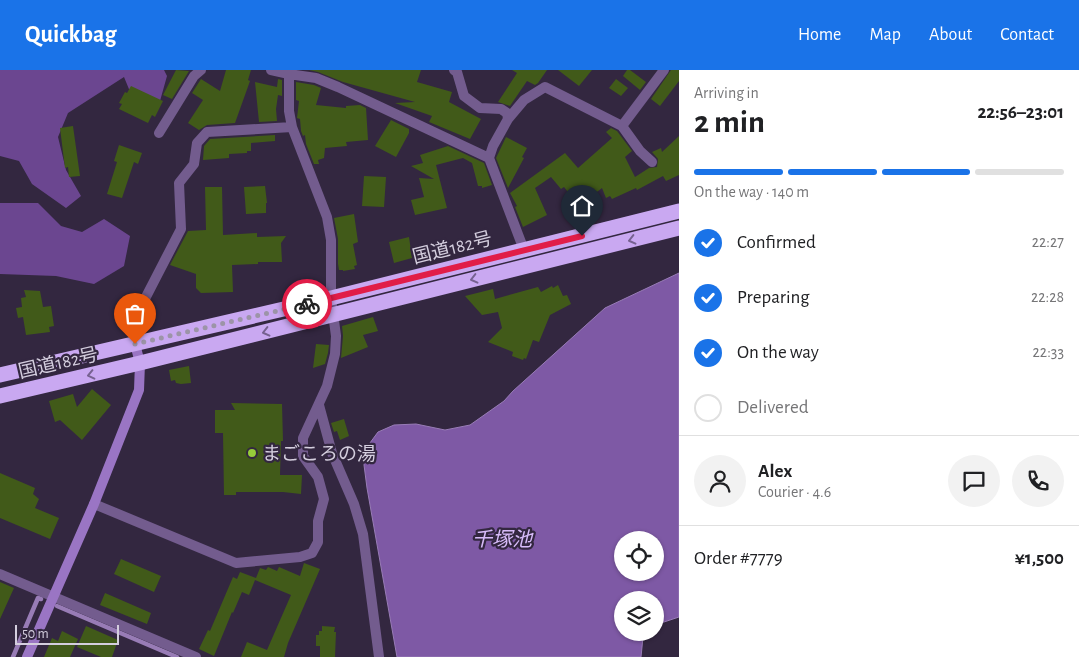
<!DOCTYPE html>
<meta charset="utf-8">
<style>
body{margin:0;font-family:"Alegreya Sans","Noto Sans JP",sans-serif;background:#f2f2f2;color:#202124;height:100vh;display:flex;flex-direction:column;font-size:19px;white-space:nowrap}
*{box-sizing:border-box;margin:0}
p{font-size:16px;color:#757577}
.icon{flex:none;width:28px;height:28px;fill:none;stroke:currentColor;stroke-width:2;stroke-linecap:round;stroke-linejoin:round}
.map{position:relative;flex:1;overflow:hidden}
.side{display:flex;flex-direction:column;background:#fff;width:400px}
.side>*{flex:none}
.fabs{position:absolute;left:614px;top:461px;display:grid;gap:10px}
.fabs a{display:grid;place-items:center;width:50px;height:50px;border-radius:50%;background:#fff;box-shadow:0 1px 4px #0004;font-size:25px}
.scale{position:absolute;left:15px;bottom:12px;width:104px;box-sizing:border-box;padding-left:5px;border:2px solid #d4cede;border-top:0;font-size:14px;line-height:18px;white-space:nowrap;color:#d4cede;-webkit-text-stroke:4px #332740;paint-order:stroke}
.pin{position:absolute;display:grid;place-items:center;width:42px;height:42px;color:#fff;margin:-51px -21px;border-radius:50% 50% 50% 0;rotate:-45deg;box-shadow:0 0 5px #0007}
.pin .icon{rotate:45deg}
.courier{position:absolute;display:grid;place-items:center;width:50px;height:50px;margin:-25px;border:4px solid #e11d48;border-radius:50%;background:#fff;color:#222;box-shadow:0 1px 6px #0007}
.overview em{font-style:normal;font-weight:700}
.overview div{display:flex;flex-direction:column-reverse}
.overview{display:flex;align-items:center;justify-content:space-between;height:85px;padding:0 15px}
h1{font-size:32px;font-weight:700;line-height:38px}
.bar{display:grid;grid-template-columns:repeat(4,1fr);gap:8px 5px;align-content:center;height:60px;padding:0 15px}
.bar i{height:6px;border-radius:4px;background:#e0e0e0}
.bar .current{background:#1a73e8}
.bar p{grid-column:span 4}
.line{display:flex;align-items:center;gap:12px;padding:0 15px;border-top:1px solid #e0e0e0}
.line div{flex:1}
.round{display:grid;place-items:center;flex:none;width:52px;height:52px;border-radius:26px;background:#f2f2f2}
ol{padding:0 15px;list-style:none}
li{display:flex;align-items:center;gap:15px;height:55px}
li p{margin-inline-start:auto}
li .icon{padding:5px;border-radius:50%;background:#1a73e8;color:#fff;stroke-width:4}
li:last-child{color:#757577}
li i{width:28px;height:28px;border:2px solid #e0e0e0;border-radius:50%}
header{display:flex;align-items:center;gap:30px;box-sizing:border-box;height:70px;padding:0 25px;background:#1a73e8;color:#fff}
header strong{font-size:24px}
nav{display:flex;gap:28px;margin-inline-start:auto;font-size:18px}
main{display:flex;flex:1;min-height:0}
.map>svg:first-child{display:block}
.forest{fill:#6b4690}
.water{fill:#7e59a5;stroke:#987cb6;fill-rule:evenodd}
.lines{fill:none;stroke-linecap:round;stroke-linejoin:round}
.stream{stroke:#987cb6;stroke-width:4.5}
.building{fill:#415a19}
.street{stroke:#735c8e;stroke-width:10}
.secondary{stroke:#9a75c4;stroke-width:10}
.highway{stroke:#c9a8f1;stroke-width:15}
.oneway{stroke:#766190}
.done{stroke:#9c94a7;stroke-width:5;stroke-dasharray:0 9}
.route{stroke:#e11d48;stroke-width:6}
.poi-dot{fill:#96cc3a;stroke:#332740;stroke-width:2}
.labels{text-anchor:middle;stroke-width:4.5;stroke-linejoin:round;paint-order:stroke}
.street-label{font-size:19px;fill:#d4cede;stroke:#332740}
.poi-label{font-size:19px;fill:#d4cede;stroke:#332740;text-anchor:start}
.water-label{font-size:20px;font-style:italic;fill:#d7bbf9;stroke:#332740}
</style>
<header>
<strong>Quickbag</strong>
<nav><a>Home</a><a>Map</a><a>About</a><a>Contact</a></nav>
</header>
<main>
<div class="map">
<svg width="679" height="587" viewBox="0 0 679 587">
<rect width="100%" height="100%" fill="#332740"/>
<path class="forest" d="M0 0H164L167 6 160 31 131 24 124 7 68 43 58 67 66 100 81 126 66 138 32 114 19 91 0 86Z
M0 133H38L61 156 82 162 104 149 130 166 124 196 94 214 56 206 0 204Z"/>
<path class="water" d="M679 203V547L655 555V530H622V562L646 563 643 567 641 587H397L367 418 364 395 367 377 378 362 394 355 416 354 445 360 470 355 504 331 513 321 605 238ZM622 470H655V502H622Z"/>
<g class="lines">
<path class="stream" d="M57 536 177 587
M13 587 38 528 41 529"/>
</g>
<path class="building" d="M176 0 189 1 172 29 163 25Z
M226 0H251L248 10 250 11 235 53 207 55 199 60 188 53 203 30 192 23 201 9 220 21Z
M309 0H421L417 12 452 22 449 32 481 49 470 69 429 52 432 46 395 33 415 32 343 12 318 2Z
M512 0H547L538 13 535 15 527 11 510 36 498 32 517 3Z
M558 0H592L579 16Z
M627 0H630L646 12 640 20 623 6Z
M671 0H679V11L660 36 651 29Z
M278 9 282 10V26L278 25 276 39 277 51 259 52 255 12 277 17Z
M616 9 628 18 621 26 609 18Z
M296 12 314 15 321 18 316 35 346 38V36L360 35 366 38 368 70 346 72 347 76 325 78 324 88 318 90 319 94H314L306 74 305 65 303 66 301 61 300 49 297 48 299 31 296 30Z
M131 16 163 31 155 47 152 45 148 53 119 39 122 34 119 33 125 22 127 23Z
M391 50 409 59V63L396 87 375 76Z
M73 56 80 106 69 107 68 97 65 98 60 58Z
M611 58 617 61 632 81 625 87 635 107 649 98 657 97 658 89 652 82 661 78 662 82 679 66V105L666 111 663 106 637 120 636 118 612 129 610 126 606 128 602 118 579 136 564 117 561 119 551 107 535 118 547 145 523 157 515 137 517 136 510 123 565 83 578 98 612 68 606 62Z
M275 65V71L251 73V81H247V83L229 84V88L203 90 204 76 210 69Z
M506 67 527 78 522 87 524 88 508 118 496 88Z
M119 75 142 83 138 94 134 92 122 128 107 124 117 92 114 91Z
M448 76 484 93 492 115 482 118V116H478L472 93 463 88 436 95 447 138 415 145 411 130 424 127 419 108 434 109 411 96 423 93 420 85Z
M364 106 386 107 384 137 362 136Z
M265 116 267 133H266V143L246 144 244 117Z
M205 117H222L223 165 257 163V167L286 166 281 173 282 192H258V194L232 195 233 222 201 223 196 218V204L170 195 188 161 206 160Z
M354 144 358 172 353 174 357 195 354 196 355 199 343 201V200H339L338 194V169L334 148Z
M409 167 412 188 394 193 389 172Z
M558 215 563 226 567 225 571 234 550 245 539 272 533 270 526 289 524 288 523 290 512 286 513 282 488 272 502 258 498 242 482 245 465 226 493 219 495 229 538 217 541 222 552 216 553 218Z
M24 220 40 221 43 237 51 236 54 256 49 257 50 262 26 265 23 247 18 248 16 238 22 237 21 228 26 227Z
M373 247 378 261 363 265 368 277 341 288 343 266 342 256Z
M316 274 329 275 328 283 325 294 313 298Z
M189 296 191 313 181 314 176 313 175 310 171 311 169 300Z
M92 319 111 335 82 370 60 350 55 352 49 331 73 324 77 337Z
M231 333 282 334 283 371H281L280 405H302L301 424 283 422H236V425H224L223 363H215V340H235Z
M344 349 349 366 340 370 337 361 334 362 331 353Z
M0 403 35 418 33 424 39 429 35 438 59 448 50 469 0 448Z
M121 489 161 506 154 522 114 504Z
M304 493 320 499 288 573 284 587H241L247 572 267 580 291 525 255 510 249 525 242 522 233 543 232 542 214 586 199 579 208 560 210 561 233 507 237 509 240 502 256 508 260 498 266 500 268 497 277 501 279 497 300 506Z
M0 512 14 518 0 549Z
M105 523 151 543 147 554 100 535Z
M86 556 118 570 112 587H101L77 577Z
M322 556 335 557 334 562H336L335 587H320V576H316V565H319V561H322Z
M62 561 78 569 70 587H44L52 568 58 571Z"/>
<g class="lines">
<path class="street" d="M271 0 289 4 316 8 338 17 489 88
M454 0 457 2 464 26 480 38 501 39 507 43 508 49 493 76 489 88 524 180
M508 49 524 30 545 17 622 56 640 81 652 92
M622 56 664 0
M159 63 194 6 201 0
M135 274 132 254 181 159 179 113 194 94 197 73 207 62 292 57
M319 335 332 383 354 434 363 464 379 587
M94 434 236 493 300 487 312 483 318 472V451L324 429 318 407 303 386V368L327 316 335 284 336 266 331 228V170L327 147 292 57 289 41V0
M0 504 196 587"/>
<path class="secondary" d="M27 587 94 434 139 320 140 293 135 274"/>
<path class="highway" d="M0 305 331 228 679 141
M0 326 140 293 679 158"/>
</g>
<defs><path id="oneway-chevron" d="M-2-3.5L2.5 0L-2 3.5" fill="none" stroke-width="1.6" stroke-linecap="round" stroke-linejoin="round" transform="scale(1.25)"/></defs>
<g class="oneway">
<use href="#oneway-chevron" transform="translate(632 170) rotate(166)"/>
<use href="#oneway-chevron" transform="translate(474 209) rotate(166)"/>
<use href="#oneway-chevron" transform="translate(266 262) rotate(166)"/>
<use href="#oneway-chevron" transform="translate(91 305) rotate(167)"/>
</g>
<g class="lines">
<path class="done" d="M135 274 307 234"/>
<path class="route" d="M307 234 582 166"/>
</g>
<circle class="poi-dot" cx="252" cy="383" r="5"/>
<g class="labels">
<g class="street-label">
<text transform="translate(452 177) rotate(-14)" y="7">国道182号</text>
<text transform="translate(58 292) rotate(-13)" y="7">国道182号</text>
</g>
<g class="poi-label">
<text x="262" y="390">まごころの湯</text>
</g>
<g class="water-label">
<text x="502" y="476">千塚池</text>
</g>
</g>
</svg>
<div class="fabs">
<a><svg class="icon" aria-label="locate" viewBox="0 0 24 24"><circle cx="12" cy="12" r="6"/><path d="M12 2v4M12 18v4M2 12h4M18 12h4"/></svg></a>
<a><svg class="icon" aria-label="layers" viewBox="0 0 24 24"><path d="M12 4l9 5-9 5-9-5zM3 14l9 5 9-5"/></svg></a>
</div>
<div class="scale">50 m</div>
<div class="pin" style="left:135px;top:274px;background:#ea580c"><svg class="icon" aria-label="bag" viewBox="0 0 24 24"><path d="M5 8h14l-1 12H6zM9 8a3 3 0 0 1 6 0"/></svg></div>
<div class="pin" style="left:582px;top:166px;background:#1f2937"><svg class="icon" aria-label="home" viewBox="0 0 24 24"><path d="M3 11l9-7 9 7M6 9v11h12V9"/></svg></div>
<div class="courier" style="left:307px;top:234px"><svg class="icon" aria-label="bike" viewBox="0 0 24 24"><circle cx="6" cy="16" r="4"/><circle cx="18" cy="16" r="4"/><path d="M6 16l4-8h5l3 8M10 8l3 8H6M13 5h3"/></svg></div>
</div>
<section class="side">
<div class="overview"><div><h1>2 min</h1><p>Arriving in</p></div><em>22:56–23:01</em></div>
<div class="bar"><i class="current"></i><i class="current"></i><i class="current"></i><i></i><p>On the way · 140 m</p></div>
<ol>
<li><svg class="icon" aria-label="check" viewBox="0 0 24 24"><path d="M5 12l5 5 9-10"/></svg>Confirmed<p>22:27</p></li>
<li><svg class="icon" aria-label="check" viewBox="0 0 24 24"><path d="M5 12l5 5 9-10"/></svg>Preparing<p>22:28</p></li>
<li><svg class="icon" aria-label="check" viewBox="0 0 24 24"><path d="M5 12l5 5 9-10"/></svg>On the way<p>22:33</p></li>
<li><i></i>Delivered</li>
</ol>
<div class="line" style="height:90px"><a class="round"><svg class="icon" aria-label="person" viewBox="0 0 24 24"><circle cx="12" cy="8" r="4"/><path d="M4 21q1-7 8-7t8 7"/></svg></a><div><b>Alex</b><p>Courier · 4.6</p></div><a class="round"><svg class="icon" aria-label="chat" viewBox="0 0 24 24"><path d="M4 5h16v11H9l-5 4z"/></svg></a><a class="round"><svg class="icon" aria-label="phone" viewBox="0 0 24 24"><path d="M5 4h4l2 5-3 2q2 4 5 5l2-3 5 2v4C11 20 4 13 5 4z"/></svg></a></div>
<div class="line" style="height:65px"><div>Order #7779</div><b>¥1,500</b></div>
</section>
</main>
